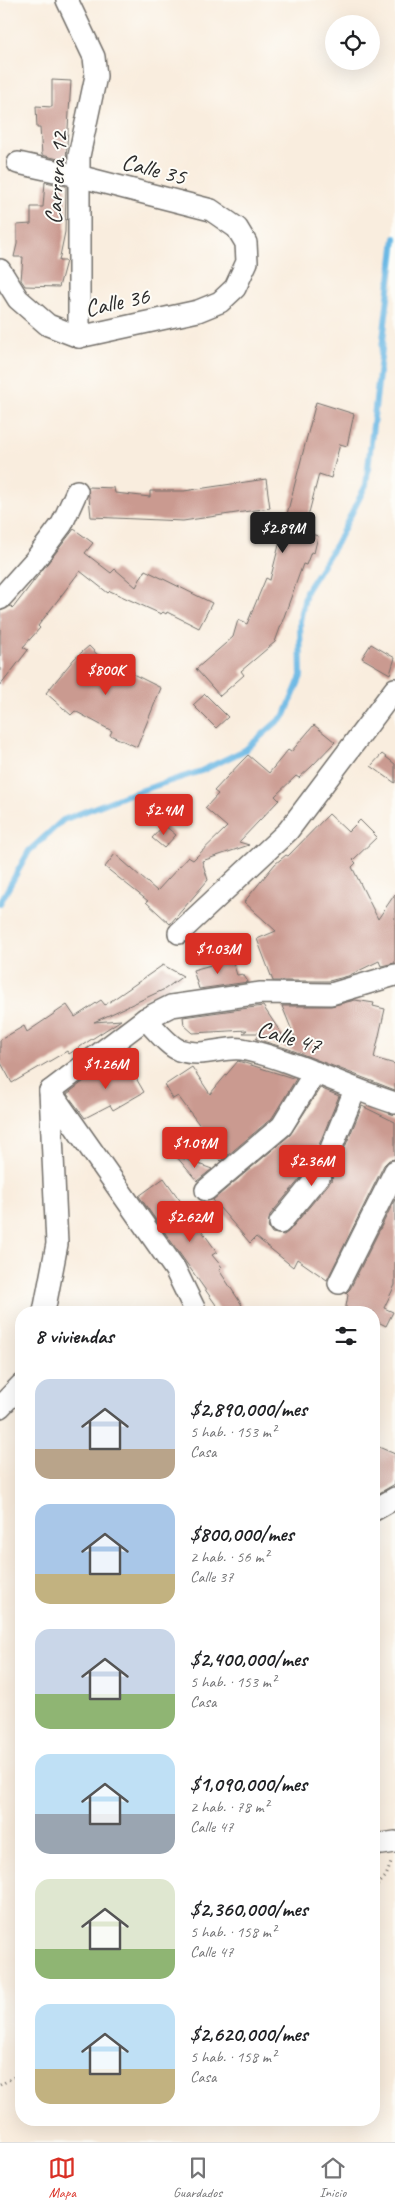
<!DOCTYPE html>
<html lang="es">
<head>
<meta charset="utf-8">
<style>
  :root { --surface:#fff; --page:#f6f6f6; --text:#202124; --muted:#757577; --line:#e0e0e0; --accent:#d93025 }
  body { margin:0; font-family:Caveat,sans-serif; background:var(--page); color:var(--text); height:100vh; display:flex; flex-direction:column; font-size:19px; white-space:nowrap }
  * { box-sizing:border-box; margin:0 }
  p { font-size:16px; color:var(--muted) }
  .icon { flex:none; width:28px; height:28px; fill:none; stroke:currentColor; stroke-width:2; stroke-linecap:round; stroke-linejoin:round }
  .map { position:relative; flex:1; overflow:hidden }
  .panel { position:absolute; left:15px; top:1306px; width:365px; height:820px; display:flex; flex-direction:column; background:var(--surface); border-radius:20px; box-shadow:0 5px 20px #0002 }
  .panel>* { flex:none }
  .fabs { position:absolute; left:325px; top:15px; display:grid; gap:10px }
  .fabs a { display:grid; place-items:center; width:55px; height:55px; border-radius:50%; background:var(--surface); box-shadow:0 5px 20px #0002; font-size:25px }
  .price { position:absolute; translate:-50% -42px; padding:0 11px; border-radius:5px; background:var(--accent); color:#fff; font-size:16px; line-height:32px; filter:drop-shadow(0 1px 2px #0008) }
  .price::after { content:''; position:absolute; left:50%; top:30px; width:15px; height:11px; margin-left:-8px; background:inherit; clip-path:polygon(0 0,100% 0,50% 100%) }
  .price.on { background:#222; color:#fff }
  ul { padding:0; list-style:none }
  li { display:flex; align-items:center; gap:15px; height:125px; padding:0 20px }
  li span { display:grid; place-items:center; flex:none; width:140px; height:100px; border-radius:15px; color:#555 }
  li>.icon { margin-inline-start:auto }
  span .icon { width:60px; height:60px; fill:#fffc; stroke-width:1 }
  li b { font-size:21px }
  h2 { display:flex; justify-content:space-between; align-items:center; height:60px; padding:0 20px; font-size:21px }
  .dock { display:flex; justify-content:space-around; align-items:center; height:70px; border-top:1px solid var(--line); background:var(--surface); font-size:14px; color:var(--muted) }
  .dock a { display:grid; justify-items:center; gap:2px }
  .dock .on { color:var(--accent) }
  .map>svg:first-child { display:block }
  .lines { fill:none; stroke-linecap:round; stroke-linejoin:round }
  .stream { stroke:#6ab8e4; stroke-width:6 }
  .building { fill:#ca9a90 }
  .minor-casing { stroke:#736f6a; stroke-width:24 }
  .path { stroke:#736f6a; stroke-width:3; stroke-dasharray:1 4; stroke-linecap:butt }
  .minor { stroke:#fff; stroke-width:21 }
  .labels { text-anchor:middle; stroke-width:4; stroke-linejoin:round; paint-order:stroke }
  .street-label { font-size:24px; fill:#2b2b2b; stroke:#fdfcf7 }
</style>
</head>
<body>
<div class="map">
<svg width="395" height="2142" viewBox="0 0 395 2142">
  <rect width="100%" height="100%" fill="#fdfcf7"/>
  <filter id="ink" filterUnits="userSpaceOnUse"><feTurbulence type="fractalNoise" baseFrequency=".02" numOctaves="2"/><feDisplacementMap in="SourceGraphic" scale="10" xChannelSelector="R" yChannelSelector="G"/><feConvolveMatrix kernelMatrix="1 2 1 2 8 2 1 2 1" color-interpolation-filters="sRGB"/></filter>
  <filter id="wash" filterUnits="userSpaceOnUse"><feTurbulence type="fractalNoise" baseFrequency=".0096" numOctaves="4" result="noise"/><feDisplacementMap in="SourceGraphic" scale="20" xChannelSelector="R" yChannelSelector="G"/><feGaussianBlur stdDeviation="1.12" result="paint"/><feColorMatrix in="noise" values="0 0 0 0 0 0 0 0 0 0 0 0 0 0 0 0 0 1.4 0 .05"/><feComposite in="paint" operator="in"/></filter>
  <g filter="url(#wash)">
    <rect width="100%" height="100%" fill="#f9edde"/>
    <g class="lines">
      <polyline class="stream" points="0,903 29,851 63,820 124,796 201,771 245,750 285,715 301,676 300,621 306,591 336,544 366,485 395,238"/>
    </g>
    <g id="blocks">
      <g class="building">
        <polygon points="52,80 71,81 66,161 42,155 40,128 37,128 36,106 52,107"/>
        <polygon points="45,182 66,186 65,232 59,261 66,261 59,287 25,286 21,280 23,257 14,257 17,244 17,225 31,224 31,207 43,207"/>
        <polygon points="316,402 354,414 347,446 340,444 331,478 319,474 304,532 318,536 314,553 311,552 306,565 303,564 275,642 241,671 244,675 220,696 196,669 233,637 238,620 247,624 266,578 270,580"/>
        <polygon points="266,479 270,508 183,521 91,517 88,487 114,488 115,493 150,497 150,491 184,491"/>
        <polygon points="74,529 93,543 85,553 111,573 115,569 136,587 145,570 212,603 199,628 167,612 166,614 163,612 161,614 110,591 108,593 80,571 38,626 40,628 23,647 28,650 0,686 0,611 11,606 13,608"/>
        <polygon points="371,644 395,658 390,674 362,658"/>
        <polygon points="89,646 114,672 118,663 134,672 133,674 161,688 137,747 110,735 112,731 75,711 71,715 46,693 74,659"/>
        <polygon points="205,694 228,717 216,728 193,705"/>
        <polygon points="314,725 335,742 311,767 299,778 296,776 275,796 279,800 239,842 249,845 202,861 208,880 170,924 146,902 148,901 105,867 115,854 157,891 188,857 193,860 227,827 205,808 218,794 214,791 241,762 248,755 269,773 288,750 291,752"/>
        <polygon points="382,754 395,764 395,783 371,766"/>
        <polygon points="329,814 348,832 360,820 377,837 353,860 356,863 352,867 378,919 395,894 395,963 381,966 379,961 348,976 329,981 273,981 257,939 276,931 244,902 275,864 286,855 288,856"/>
        <polygon points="164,825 176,835 164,848 152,838"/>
        <polygon points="232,959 237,975 243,974 248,982 199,989 193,970"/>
        <polygon points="163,965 183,976 165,989 94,1022 121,1020 69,1054 67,1051 12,1083 0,1061 0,1040 24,1026 27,1032 67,1005 75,1017 101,1000 105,1005"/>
        <polygon points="355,1000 374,1003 373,1006 385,1009 374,1058 395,1064 395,1090 289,1049 256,1039 261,1033 243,1033 247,1030 193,1033 184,1025 183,1017 263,1006 287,1042 295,1038 282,1006 331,1006"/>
        <polygon points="126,1061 144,1092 113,1110 110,1105 85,1118 67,1094 92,1075 94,1078"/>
        <polygon points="238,1061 296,1079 272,1118 221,1161 197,1136 204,1131 178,1096 173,1099 165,1085 192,1067 210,1094"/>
        <polygon points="320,1088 339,1096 310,1167 270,1215 268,1227 272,1233 284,1235 289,1231 331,1181 362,1106 395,1122 395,1159 389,1160 384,1165 327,1280 297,1259 293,1267 256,1237 250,1243 213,1200 290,1135"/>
        <polygon points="176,1156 212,1169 197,1181"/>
        <polygon points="164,1178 217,1252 212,1255 222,1267 219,1270 242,1305 228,1312 221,1312 139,1196"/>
        <polygon points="395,1199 395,1285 384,1308 393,1312 386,1326 374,1320 374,1312 345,1312 348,1295 346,1293 350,1289"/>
        <polygon points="374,1445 395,1454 395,1484 374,1496"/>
      </g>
    </g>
  </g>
  <g filter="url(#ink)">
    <use href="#blocks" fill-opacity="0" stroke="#736f6a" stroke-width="1"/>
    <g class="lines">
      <defs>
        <g id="minor">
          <polyline points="67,0 94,57 96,76 79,156 79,337"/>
          <polyline points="0,270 18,299 48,325 79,337 198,311 220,302 235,288 247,262 246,243 237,228 211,210 78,176 18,163"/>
          <polyline points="0,599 35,560 62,524 77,491"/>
          <polyline points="179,933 288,831 395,689"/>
          <path d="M145 1019C155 1028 167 1045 179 1050 206 1059 225 1044 247 1050 298 1062 345 1087 395 1103"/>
          <polyline points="50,1091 175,1269 196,1312"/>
          <polyline points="206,1190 282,1126 315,1072"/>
          <polyline points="280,1223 321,1173 355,1090"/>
          <polyline points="339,1283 395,1171"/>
          <polyline points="44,1312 57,1244 50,1091 145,1019 171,1006 261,993 331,994 395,975"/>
          <polyline points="0,1407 21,1385"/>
          <polyline points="374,1510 395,1498"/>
          <polyline points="374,1843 382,1844 395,1842"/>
        </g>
      </defs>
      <use href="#minor" class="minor-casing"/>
      <g class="path">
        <polyline points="374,1889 386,1876 391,1863"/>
        <polyline points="0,2085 21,2073"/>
      </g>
      <use href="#minor" class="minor"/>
    </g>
  </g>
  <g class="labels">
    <g class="street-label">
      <text transform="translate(154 169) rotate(15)" y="8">Calle 35</text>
      <text transform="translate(56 178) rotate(-86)" y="8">Carrera 12</text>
      <text transform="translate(117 302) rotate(-12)" y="8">Calle 36</text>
      <text transform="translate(289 1037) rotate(17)" y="8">Calle 47</text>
    </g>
  </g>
</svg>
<div class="fabs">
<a><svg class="icon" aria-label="locate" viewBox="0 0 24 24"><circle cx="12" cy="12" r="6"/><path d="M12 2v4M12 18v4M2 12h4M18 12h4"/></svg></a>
</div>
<b class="price on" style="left:283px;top:554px">$2.89M</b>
<b class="price" style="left:106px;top:696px">$800K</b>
<b class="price" style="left:164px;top:836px">$2.4M</b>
<b class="price" style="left:218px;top:975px">$1.03M</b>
<b class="price" style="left:106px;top:1090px">$1.26M</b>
<b class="price" style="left:195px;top:1169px">$1.09M</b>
<b class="price" style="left:312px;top:1187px">$2.36M</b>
<b class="price" style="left:190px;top:1243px">$2.62M</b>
<section class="panel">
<h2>8 viviendas<svg class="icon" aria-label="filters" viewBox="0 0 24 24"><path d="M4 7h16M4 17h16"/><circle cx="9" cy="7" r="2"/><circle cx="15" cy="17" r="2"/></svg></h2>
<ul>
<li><span style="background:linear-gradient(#c9d6e8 70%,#b9a48a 0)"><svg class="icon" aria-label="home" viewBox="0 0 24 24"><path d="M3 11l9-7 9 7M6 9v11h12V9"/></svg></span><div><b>$2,890,000/mes</b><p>5 hab. · 153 m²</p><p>Casa</p></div></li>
<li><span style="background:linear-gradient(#a9c7e8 70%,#c2b280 0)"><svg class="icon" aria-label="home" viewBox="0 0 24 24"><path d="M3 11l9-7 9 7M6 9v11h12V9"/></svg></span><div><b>$800,000/mes</b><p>2 hab. · 56 m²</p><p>Calle 37</p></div></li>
<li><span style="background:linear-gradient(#c9d6e8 65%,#8fb573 0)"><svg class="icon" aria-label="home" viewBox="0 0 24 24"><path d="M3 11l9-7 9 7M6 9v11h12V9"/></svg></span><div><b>$2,400,000/mes</b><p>5 hab. · 153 m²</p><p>Casa</p></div></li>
<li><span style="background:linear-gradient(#bfe0f5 60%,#9aa5b1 0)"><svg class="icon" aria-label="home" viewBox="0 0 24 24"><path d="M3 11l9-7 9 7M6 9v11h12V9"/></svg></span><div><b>$1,090,000/mes</b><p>2 hab. · 78 m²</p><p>Calle 47</p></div></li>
<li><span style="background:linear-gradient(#dfe7d0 70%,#8fb573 0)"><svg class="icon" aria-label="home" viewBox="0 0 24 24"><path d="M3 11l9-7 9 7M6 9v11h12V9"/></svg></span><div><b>$2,360,000/mes</b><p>5 hab. · 158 m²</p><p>Calle 47</p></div></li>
<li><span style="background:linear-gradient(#bfe0f5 65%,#c2b280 0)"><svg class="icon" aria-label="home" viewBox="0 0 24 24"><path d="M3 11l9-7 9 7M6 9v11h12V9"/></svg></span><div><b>$2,620,000/mes</b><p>5 hab. · 158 m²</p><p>Casa</p></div></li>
</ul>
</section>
</div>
<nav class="dock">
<a class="on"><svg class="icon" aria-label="map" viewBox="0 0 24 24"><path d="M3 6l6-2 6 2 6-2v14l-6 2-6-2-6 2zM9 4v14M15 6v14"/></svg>Mapa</a>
<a><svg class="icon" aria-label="saved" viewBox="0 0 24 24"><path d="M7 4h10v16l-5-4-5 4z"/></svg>Guardados</a>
<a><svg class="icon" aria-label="home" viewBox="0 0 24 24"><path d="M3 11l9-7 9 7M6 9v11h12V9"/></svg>Inicio</a>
</nav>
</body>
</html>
